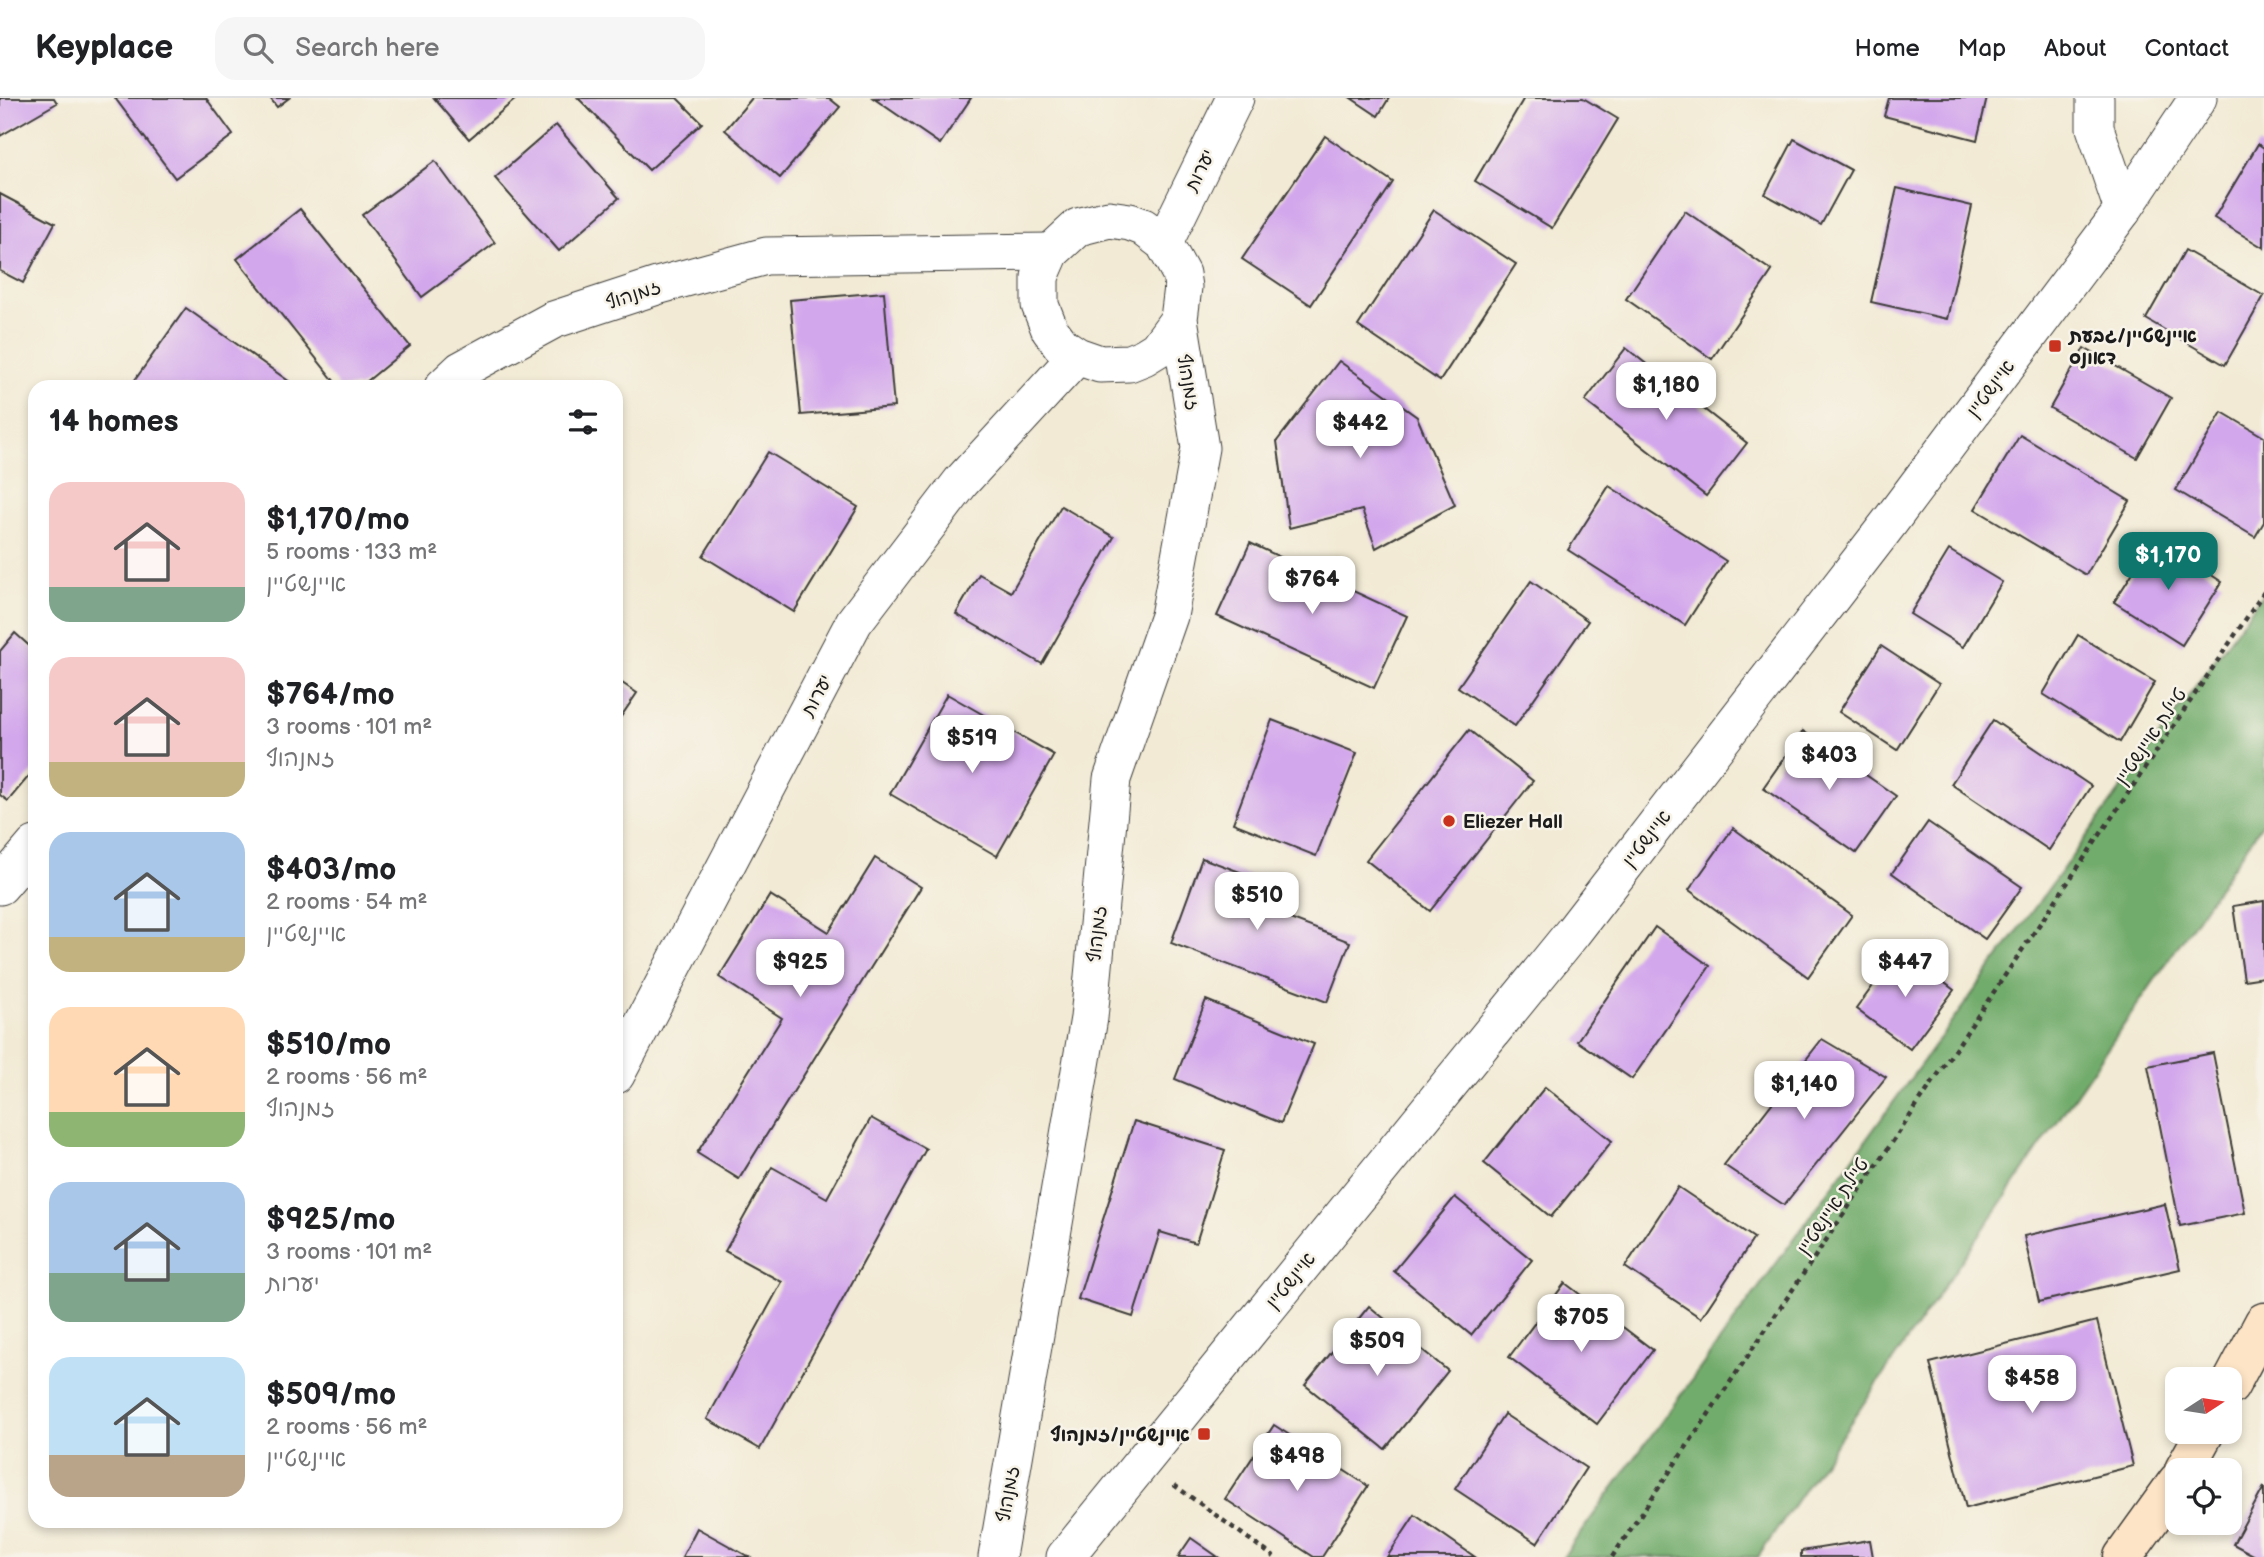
<!DOCTYPE html>
<html lang="en">
<head>
<meta charset="utf-8">
<style>
  :root { --surface:#fff; --page:#f6f6f6; --text:#202124; --muted:#757577; --line:#e0e0e0; --accent:#0f766e }
  body { margin:0; font-family:"Balsamiq Sans","Playpen Sans Hebrew",sans-serif; background:var(--page); color:var(--text); height:100vh; display:flex; flex-direction:column; font-size:26px; white-space:nowrap }
  * { box-sizing:border-box; margin:0 }
  p { font-size:23px; color:var(--muted) }
  .icon { flex:none; width:38px; height:38px; fill:none; stroke:currentColor; stroke-width:2; stroke-linecap:round; stroke-linejoin:round }
  .map { position:relative; flex:1; overflow:hidden }
  .drawer { position:absolute; left:28px; top:282px; width:595px; height:1148px; display:flex; flex-direction:column; background:var(--surface); border-radius:21px; box-shadow:0 4px 10px #0003 }
  .drawer>* { flex:none }
  .needle { width:46px; rotate:78deg }
  .buttons { position:absolute; left:2165px; top:1269px; display:grid; gap:14px }
  .buttons a { display:grid; place-items:center; width:77px; height:77px; border-radius:14px; background:var(--surface); box-shadow:0 4px 10px #0003; font-size:35px }
  .price { position:absolute; translate:-50% -60px; padding:0 16px; border-radius:14px; background:#fff; color:#222; font-size:23px; line-height:46px; filter:drop-shadow(0 2px 4px #0008) }
  .price::after { content:''; position:absolute; left:50%; top:42px; width:21px; height:16px; margin-left:-10px; background:inherit; clip-path:polygon(0 0,100% 0,50% 100%) }
  .price.selected { background:var(--accent); color:#fff }
  ul { padding:0; list-style:none }
  li { display:flex; align-items:center; gap:21px; height:175px; padding:0 21px }
  li span { display:grid; place-items:center; flex:none; width:196px; height:140px; border-radius:21px; color:#555 }
  li>.icon { margin-inline-start:auto }
  span .icon { width:84px; height:84px; fill:#fffc; stroke-width:1 }
  li b { font-size:30px }
  h2 { display:flex; justify-content:space-between; align-items:center; height:84px; padding:0 21px; font-size:30px }
  header { display:flex; align-items:center; gap:42px; box-sizing:border-box; height:98px; padding:0 35px; background:var(--surface); border-bottom:2px solid var(--line) }
  header strong { font-size:33px }
  nav { display:flex; gap:38px; margin-inline-start:auto; font-size:24px }
  .search { width:490px; height:63px; background:var(--page); display:flex; align-items:center; gap:18px; box-sizing:border-box; padding:0 24px; border-radius:21px; color:var(--muted); font-size:26px }
  .map>svg:first-child { display:block }
  .forest { fill:#72ac6c; stroke:#476444; stroke-width:2 }
  .building { fill:#d3a7ec }
  .lines { fill:none; stroke-linecap:round; stroke-linejoin:round }
  .street-casing { stroke:#3c3b38; stroke-width:39 }
  .secondary-casing { stroke:#3c3b38; stroke-width:41 }
  .path { stroke:#3c3b38; stroke-width:4.5; stroke-dasharray:5 5; stroke-linecap:butt }
  .street { stroke:#fff; stroke-width:37 }
  .secondary { stroke:#fee4c6; stroke-width:38 }
  .poi-dot { fill:#c8321e; stroke:#f7f3e8; stroke-width:2.5 }
  .labels { text-anchor:middle; stroke-width:5; stroke-linejoin:round; paint-order:stroke }
  .street-label { font-size:19px; fill:#1c1c1c; stroke:#f7f3e8 }
  .poi-label { font-size:19px; font-weight:bold; fill:#1c1c1c; stroke:#f7f3e8; text-anchor:start }
</style>
</head>
<body>
<header>
<strong>Keyplace</strong>
<div class="search"><svg class="icon" aria-label="search" viewBox="0 0 24 24"><circle cx="10" cy="10" r="6"/><path d="M15 15l6 6"/></svg>Search here</div>
<nav><a>Home</a><a>Map</a><a>About</a><a>Contact</a></nav>
</header>
<div class="map">
<svg width="2264" height="1459" viewBox="0 0 2264 1459">
  <rect width="100%" height="100%" fill="#f7f3e8"/>
  <filter id="ink" filterUnits="userSpaceOnUse"><feTurbulence type="fractalNoise" baseFrequency=".0143" numOctaves="2"/><feDisplacementMap in="SourceGraphic" scale="14" xChannelSelector="R" yChannelSelector="G"/><feConvolveMatrix kernelMatrix="1 2 1 2 8 2 1 2 1" color-interpolation-filters="sRGB"/></filter>
  <filter id="wash" filterUnits="userSpaceOnUse"><feTurbulence type="fractalNoise" baseFrequency=".00686" numOctaves="4" result="noise"/><feDisplacementMap in="SourceGraphic" scale="28" xChannelSelector="R" yChannelSelector="G"/><feGaussianBlur stdDeviation="1.57" result="paint"/><feColorMatrix in="noise" values="0 0 0 0 0 0 0 0 0 0 0 0 0 0 0 0 0 1.4 0 .05"/><feComposite in="paint" operator="in"/></filter>
  <g filter="url(#wash)">
    <rect width="100%" height="100%" fill="#f2ead4"/>
    <polygon class="forest" points="2264,494 2264,723 1758,1459 1563,1459"/>
    <g id="blocks">
      <g class="building">
        <polygon points="0,0 54,0 57,5 0,38"/>
        <polygon points="115,0 206,0 233,37 175,80"/>
        <polygon points="270,0 289,0 277,9"/>
        <polygon points="434,0 517,0 469,41"/>
        <polygon points="578,0 677,0 702,25 649,72"/>
        <polygon points="752,0 829,0 840,9 780,80 725,32"/>
        <polygon points="873,0 971,0 940,46"/>
        <polygon points="1351,0 1389,0 1378,18"/>
        <polygon points="1524,0 1583,0 1618,21 1552,130 1475,83"/>
        <polygon points="1889,0 1987,0 1977,42 1884,18"/>
        <polygon points="556,27 619,100 559,153 495,80"/>
        <polygon points="1325,38 1393,84 1311,207 1242,161"/>
        <polygon points="1794,41 1851,72 1821,127 1765,96"/>
        <polygon points="2258,46 2264,50 2264,150 2214,120"/>
        <polygon points="435,63 495,145 422,199 362,117"/>
        <polygon points="1897,90 1972,108 1947,221 1871,204"/>
        <polygon points="0,96 55,125 23,185 0,173"/>
        <polygon points="300,111 410,248 360,289 339,289 237,161"/>
        <polygon points="1434,112 1516,166 1440,283 1358,228"/>
        <polygon points="1685,113 1772,173 1712,261 1626,201"/>
        <polygon points="2185,152 2264,198 2225,267 2146,221"/>
        <polygon points="884,194 894,309 801,317 790,202"/>
        <polygon points="186,210 297,289 130,289"/>
        <polygon points="1626,250 1747,345 1706,398 1585,303"/>
        <polygon points="2084,250 2171,300 2137,360 2050,310"/>
        <polygon points="1339,263 1417,319 1455,407 1376,450 1362,412 1289,430 1277,343"/>
        <polygon points="2222,314 2264,339 2264,424 2255,439 2176,392"/>
        <polygon points="2020,337 2130,403 2086,477 1975,411"/>
        <polygon points="768,354 858,409 794,514 703,458"/>
        <polygon points="1609,388 1726,463 1685,527 1568,452"/>
        <polygon points="1061,408 1114,439 1042,566 956,516 979,476 1011,494"/>
        <polygon points="2155,440 2222,484 2182,547 2114,504"/>
        <polygon points="1250,445 1407,518 1374,590 1217,518"/>
        <polygon points="1949,452 2002,484 1963,549 1910,516"/>
        <polygon points="1531,483 1588,523 1515,628 1458,589"/>
        <polygon points="15,535 35,553 35,671 8,703 0,697 0,553"/>
        <polygon points="2078,537 2155,584 2120,644 2043,596"/>
        <polygon points="1881,548 1939,586 1897,652 1839,614"/>
        <polygon points="616,581 637,595 616,626"/>
        <polygon points="947,596 1054,657 997,758 890,696"/>
        <polygon points="1272,622 1357,655 1316,758 1233,725"/>
        <polygon points="1993,622 2091,688 2049,752 1951,686"/>
        <polygon points="1469,632 1533,683 1430,813 1366,762"/>
        <polygon points="1803,633 1896,698 1856,755 1763,690"/>
        <polygon points="1928,724 2022,789 1985,841 1892,775"/>
        <polygon points="1733,730 1852,817 1808,879 1689,792"/>
        <polygon points="875,760 921,789 739,1081 697,1055 782,920 719,879 770,797 829,834"/>
        <polygon points="1202,760 1286,791 1277,816 1350,844 1327,904 1171,845"/>
        <polygon points="2264,803 2264,879 2244,882 2233,808"/>
        <polygon points="1655,829 1710,868 1632,981 1577,943"/>
        <polygon points="1900,851 1954,892 1910,951 1856,911"/>
        <polygon points="1206,902 1314,946 1281,1025 1175,981"/>
        <polygon points="1822,941 1886,979 1784,1107 1724,1067"/>
        <polygon points="2213,955 2245,1115 2180,1128 2148,968"/>
        <polygon points="1545,989 1612,1043 1551,1119 1484,1065"/>
        <polygon points="871,1020 926,1051 760,1351 707,1321 782,1184 725,1153 772,1069 827,1100"/>
        <polygon points="1134,1023 1225,1052 1196,1145 1160,1134 1133,1219 1078,1201"/>
        <polygon points="1678,1089 1754,1140 1701,1220 1625,1169"/>
        <polygon points="1455,1099 1532,1162 1471,1237 1394,1173"/>
        <polygon points="2165,1106 2180,1171 2039,1204 2024,1138"/>
        <polygon points="1565,1185 1653,1252 1597,1326 1509,1259"/>
        <polygon points="1369,1208 1448,1273 1385,1351 1305,1287"/>
        <polygon points="2097,1223 2133,1368 1966,1410 1930,1265"/>
        <polygon points="1504,1316 1586,1370 1537,1445 1455,1391"/>
        <polygon points="1274,1327 1368,1388 1322,1459 1314,1459 1225,1401"/>
        <polygon points="2264,1389 2264,1459 2257,1459 2233,1446"/>
        <polygon points="1415,1417 1475,1459 1387,1459"/>
        <polygon points="697,1430 749,1459 682,1459"/>
        <polygon points="1191,1440 1218,1459 1178,1459"/>
        <polygon points="1870,1442 1873,1459 1801,1459 1801,1453"/>
      </g>
    </g>
  </g>
  <g filter="url(#ink)">
    <use href="#blocks" fill-opacity="0" stroke="#3c3b38" stroke-width="2"/>
    <g class="lines">
      <defs>
        <g id="street">
          <polyline points="2095,0 2095,30 2123,112"/>
          <polyline points="1164,145 1235,0"/>
          <polyline points="443,289 461,272 553,222 657,188 766,158 1051,154"/>
          <polyline points="0,788 35,747"/>
          <polyline points="616,977 854,524 961,384 1077,258"/>
          <polyline points="997,1459 1089,920 1112,681 1169,518 1200,350 1179,221 1183,189 1181,176 1164,145 1143,129 1130,124 1109,121 1078,129 1051,154 1040,179 1040,207 1050,232 1062,248 1077,258 1100,266 1129,265 1144,259 1157,251 1179,221"/>
          <polyline points="1065,1459 1573,834 1889,425 2123,112 2198,0"/>
        </g>
        <g id="secondary">
          <polyline points="2230,1288 2264,1224"/>
          <polyline points="2184,1372 2205,1334"/>
          <polyline points="2123,1459 2177,1384"/>
        </g>
      </defs>
      <use href="#street" class="street-casing"/>
      <use href="#secondary" class="secondary-casing"/>
      <g class="path">
        <polyline points="1174,1387 1274,1459"/>
        <polyline points="1612,1459 2264,494"/>
      </g>
      <use href="#street" class="street"/>
      <use href="#secondary" class="secondary"/>
    </g>
  </g>
  <g class="poi-dot">
    <rect x="2048" y="241" width="14" height="14" rx="3.5"/>
    <circle cx="1449" cy="723" r="7"/>
    <rect x="1197" y="1329" width="14" height="14" rx="3.5"/>
  </g>
  <g class="labels">
    <g class="street-label">
      <text transform="translate(1199 72) rotate(-64)" y="7">יערות</text>
      <text transform="translate(633 196) rotate(-18)" y="7">זמנהוף</text>
      <text transform="translate(1189 284) rotate(80)" y="7">זמנהוף</text>
      <text transform="translate(1990 290) rotate(-53)" y="7">איינשטיין</text>
      <text transform="translate(816 597) rotate(-62)" y="7">יערות</text>
      <text transform="translate(2150 638) rotate(-56)" y="7">טיילת איינשטיין</text>
      <text transform="translate(1646 740) rotate(-52)" y="7">איינשטיין</text>
      <text transform="translate(1096 836) rotate(-84)" y="7">זמנהוף</text>
      <text transform="translate(1832 1108) rotate(-56)" y="7">טיילת איינשטיין</text>
      <text transform="translate(1290 1182) rotate(-51)" y="7">איינשטיין</text>
      <text transform="translate(1007 1396) rotate(-80)" y="7">זמנהוף</text>
    </g>
    <g class="poi-label">
      <text x="2069" y="244">איינשטיין/גבעת<tspan x="2069" dy="22">דאונס</tspan></text>
      <text x="1463" y="730">Eliezer Hall</text>
      <text x="1190" y="1343" text-anchor="end">איינשטיין/זמנהוף</text>
    </g>
  </g>
</svg>
<div class="buttons">
<a><svg class="needle" viewBox="-14 -14 28 28"><path d="M0-13l5 13h-10z" fill="#e53935"/><path d="M0 13l5-13h-10z" fill="#757577"/></svg></a>
<a><svg class="icon" aria-label="locate" viewBox="0 0 24 24"><circle cx="12" cy="12" r="6"/><path d="M12 2v4M12 18v4M2 12h4M18 12h4"/></svg></a>
</div>
<b class="price" style="left:1666px;top:324px">$1,180</b>
<b class="price" style="left:1360px;top:362px">$442</b>
<b class="price selected" style="left:2168px;top:494px">$1,170</b>
<b class="price" style="left:1312px;top:518px">$764</b>
<b class="price" style="left:972px;top:677px">$519</b>
<b class="price" style="left:1829px;top:694px">$403</b>
<b class="price" style="left:1257px;top:834px">$510</b>
<b class="price" style="left:800px;top:901px">$925</b>
<b class="price" style="left:1905px;top:901px">$447</b>
<b class="price" style="left:1804px;top:1023px">$1,140</b>
<b class="price" style="left:1581px;top:1256px">$705</b>
<b class="price" style="left:1377px;top:1280px">$509</b>
<b class="price" style="left:2032px;top:1317px">$458</b>
<b class="price" style="left:1297px;top:1395px">$498</b>
<section class="drawer">
<h2>14 homes<svg class="icon" aria-label="filters" viewBox="0 0 24 24"><path d="M4 7h16M4 17h16"/><circle cx="9" cy="7" r="2"/><circle cx="15" cy="17" r="2"/></svg></h2>
<ul>
<li><span style="background:linear-gradient(#f6c9c9 75%,#7fa58c 0)"><svg class="icon" aria-label="home" viewBox="0 0 24 24"><path d="M3 11l9-7 9 7M6 9v11h12V9"/></svg></span><div><b>$1,170/mo</b><p>5 rooms · 133 m²</p><p>איינשטיין</p></div></li>
<li><span style="background:linear-gradient(#f6c9c9 75%,#c2b280 0)"><svg class="icon" aria-label="home" viewBox="0 0 24 24"><path d="M3 11l9-7 9 7M6 9v11h12V9"/></svg></span><div><b>$764/mo</b><p>3 rooms · 101 m²</p><p>זמנהוף</p></div></li>
<li><span style="background:linear-gradient(#a9c7e8 75%,#c2b280 0)"><svg class="icon" aria-label="home" viewBox="0 0 24 24"><path d="M3 11l9-7 9 7M6 9v11h12V9"/></svg></span><div><b>$403/mo</b><p>2 rooms · 54 m²</p><p>איינשטיין</p></div></li>
<li><span style="background:linear-gradient(#ffd9b3 75%,#8fb573 0)"><svg class="icon" aria-label="home" viewBox="0 0 24 24"><path d="M3 11l9-7 9 7M6 9v11h12V9"/></svg></span><div><b>$510/mo</b><p>2 rooms · 56 m²</p><p>זמנהוף</p></div></li>
<li><span style="background:linear-gradient(#a9c7e8 65%,#7fa58c 0)"><svg class="icon" aria-label="home" viewBox="0 0 24 24"><path d="M3 11l9-7 9 7M6 9v11h12V9"/></svg></span><div><b>$925/mo</b><p>3 rooms · 101 m²</p><p>יערות</p></div></li>
<li><span style="background:linear-gradient(#bfe0f5 70%,#b9a48a 0)"><svg class="icon" aria-label="home" viewBox="0 0 24 24"><path d="M3 11l9-7 9 7M6 9v11h12V9"/></svg></span><div><b>$509/mo</b><p>2 rooms · 56 m²</p><p>איינשטיין</p></div></li>
</ul>
</section>
</div>
</body>
</html>
